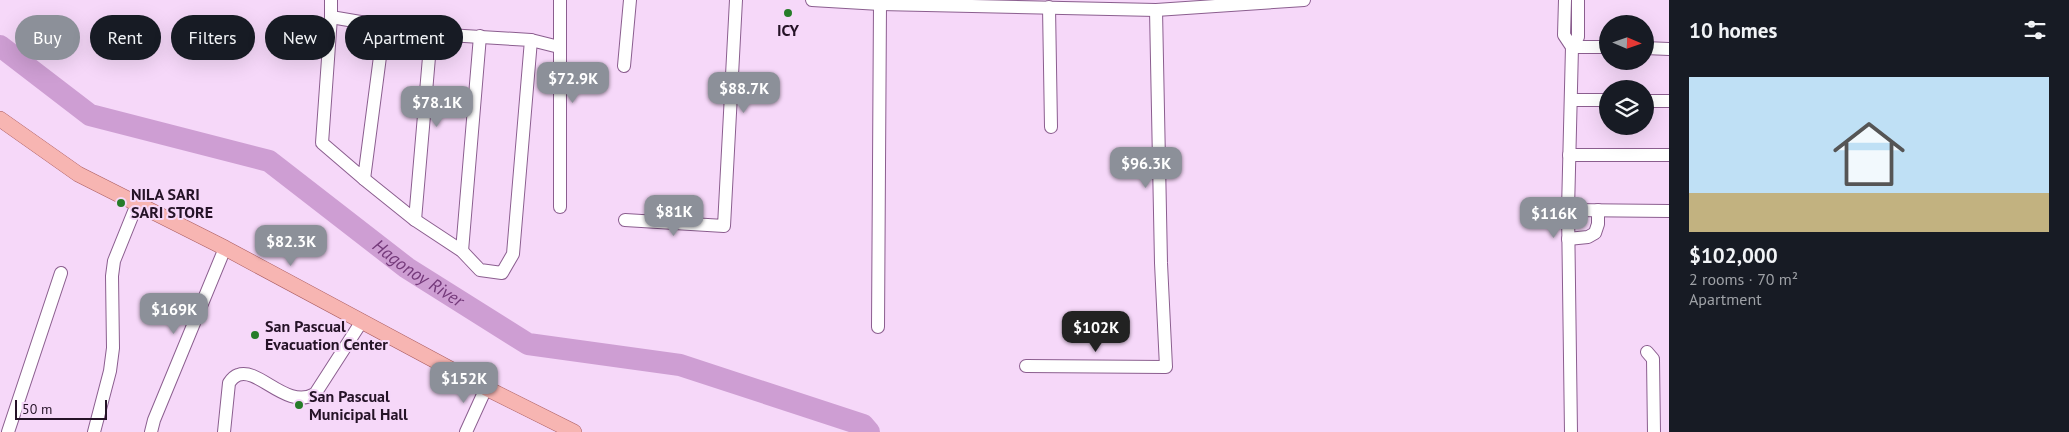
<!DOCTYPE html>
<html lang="en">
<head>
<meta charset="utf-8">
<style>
  :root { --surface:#171b24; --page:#20242c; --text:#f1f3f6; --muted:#9ea1a6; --accent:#8c9099 }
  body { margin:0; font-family:"PT Sans",sans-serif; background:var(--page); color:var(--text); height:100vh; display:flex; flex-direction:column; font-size:19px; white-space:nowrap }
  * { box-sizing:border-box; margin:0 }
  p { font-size:16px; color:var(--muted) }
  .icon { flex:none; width:28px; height:28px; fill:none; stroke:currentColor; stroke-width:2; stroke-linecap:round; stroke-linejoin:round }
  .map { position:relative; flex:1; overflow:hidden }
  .sheet { display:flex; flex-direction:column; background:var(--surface); width:400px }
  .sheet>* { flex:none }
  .hud { position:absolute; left:15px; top:15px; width:475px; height:45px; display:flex; gap:10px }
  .needle { width:32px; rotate:92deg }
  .tools { position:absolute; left:1599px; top:15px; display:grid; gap:10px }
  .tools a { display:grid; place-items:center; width:55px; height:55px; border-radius:50%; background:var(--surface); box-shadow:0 5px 20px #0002; font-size:25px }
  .scale { position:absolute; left:15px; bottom:12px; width:92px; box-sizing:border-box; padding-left:5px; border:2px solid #251327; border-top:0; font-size:14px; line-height:18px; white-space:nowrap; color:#251327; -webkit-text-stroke:4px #f6d8f9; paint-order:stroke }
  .price { position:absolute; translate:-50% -42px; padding:0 11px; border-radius:10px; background:var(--accent); color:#fff; font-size:16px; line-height:32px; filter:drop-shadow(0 1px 2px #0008) }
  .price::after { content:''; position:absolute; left:50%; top:30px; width:15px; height:11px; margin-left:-8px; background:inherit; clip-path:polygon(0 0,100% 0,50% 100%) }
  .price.current { background:#222; color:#fff }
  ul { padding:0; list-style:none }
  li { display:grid; align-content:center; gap:10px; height:265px; padding:0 20px }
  li span { display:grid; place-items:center; height:155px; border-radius:0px; color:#555 }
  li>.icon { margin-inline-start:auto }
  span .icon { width:90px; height:90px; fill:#fffc; stroke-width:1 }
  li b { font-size:21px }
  h2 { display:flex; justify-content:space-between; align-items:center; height:60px; padding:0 20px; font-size:21px }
  .pill { padding:0 18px; border-radius:22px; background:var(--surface); box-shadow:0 5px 20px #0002; font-size:18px; line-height:45px }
  .pill.current { background:var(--accent); color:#fff }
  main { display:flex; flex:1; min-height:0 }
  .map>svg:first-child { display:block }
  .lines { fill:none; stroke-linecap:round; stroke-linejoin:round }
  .river { stroke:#ce9ed3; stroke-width:22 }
  .minor-casing { stroke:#8b5e8f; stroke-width:14 }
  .major-casing { stroke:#aa5c60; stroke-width:16 }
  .minor { stroke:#fff; stroke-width:12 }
  .major { stroke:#f7b5b2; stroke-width:15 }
  .poi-dot { fill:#267c29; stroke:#f6d8f9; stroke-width:2 }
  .labels { text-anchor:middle; stroke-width:4; stroke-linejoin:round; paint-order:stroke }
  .poi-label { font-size:16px; font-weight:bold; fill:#251327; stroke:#f6d8f9; text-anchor:start }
  .water-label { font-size:18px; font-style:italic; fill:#753a7b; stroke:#f6d8f9 }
</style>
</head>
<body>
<main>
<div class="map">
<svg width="1669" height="432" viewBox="0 0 1669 432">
  <rect width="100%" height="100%" fill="#f6d8f9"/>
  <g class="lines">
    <path class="river" id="s1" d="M0 46 90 115 269 161 407 268 528 344 680 365 863 425 869 432"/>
    <defs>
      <g id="minor">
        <polyline points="331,0 331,17 431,34 531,40 513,254 502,273 480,270 462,251 415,220 364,179"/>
        <polyline points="560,0 560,207"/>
        <polyline points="812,0 880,4 1156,10 1304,0"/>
        <polyline points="1565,0 1564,35 1572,47"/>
        <polyline points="1049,7 1051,127"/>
        <polyline points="331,17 322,143 364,179 384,26"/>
        <polyline points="531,40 559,47"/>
        <polyline points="1572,47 1608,47"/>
        <polyline points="1645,48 1669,49"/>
        <polyline points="624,66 630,0"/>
        <polyline points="1571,100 1608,100"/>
        <polyline points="1645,101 1669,101"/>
        <polyline points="1569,155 1669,155"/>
        <polyline points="1568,210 1669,211"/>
        <polyline points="415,220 431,34"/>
        <polyline points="625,220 724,226 736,0"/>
        <polyline points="1568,239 1588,237 1595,233 1598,224 1598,210"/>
        <polyline points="462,251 480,36"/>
        <polyline points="878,327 880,4"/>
        <polyline points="1647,352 1653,359 1654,432"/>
        <polyline points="1026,366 1166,367 1161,263 1156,10"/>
        <polyline points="8,432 61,273"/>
        <polyline points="94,432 110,371 113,348 112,276 114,261 137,204"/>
        <polyline points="151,432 154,420 225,248"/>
        <path d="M224 432 229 383C231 380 235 376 238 375 259 367 286 410 315 394L362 321"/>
        <polyline points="466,432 486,388"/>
        <polyline points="1571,432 1568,210 1572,47 1578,37 1578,0"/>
      </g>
      <polyline id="major" points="0,119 78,174 225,248 486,388 574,432"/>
    </defs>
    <use href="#minor" class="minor-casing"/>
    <use href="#major" class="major-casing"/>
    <use href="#minor" class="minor"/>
    <use href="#major" class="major"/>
  </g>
  <g class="poi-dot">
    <circle cx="788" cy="13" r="5"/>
    <circle cx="121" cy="203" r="5"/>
    <circle cx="255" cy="335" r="5"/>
    <circle cx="299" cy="405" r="5"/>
  </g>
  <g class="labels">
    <g class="poi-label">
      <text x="788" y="36" text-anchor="middle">ICY</text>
      <text x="131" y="200">NILA SARI<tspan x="131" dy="18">SARI STORE</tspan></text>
      <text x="265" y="332">San Pascual<tspan x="265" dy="18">Evacuation Center</tspan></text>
      <text x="309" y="402">San Pascual<tspan x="309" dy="18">Municipal Hall</tspan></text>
    </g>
    <g class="water-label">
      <text dy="6" stroke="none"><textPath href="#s1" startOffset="485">Hagonoy River</textPath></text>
    </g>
  </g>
</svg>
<div class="tools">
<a><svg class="needle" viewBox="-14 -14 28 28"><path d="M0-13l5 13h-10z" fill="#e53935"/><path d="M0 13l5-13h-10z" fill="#9ea1a6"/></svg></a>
<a><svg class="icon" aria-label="layers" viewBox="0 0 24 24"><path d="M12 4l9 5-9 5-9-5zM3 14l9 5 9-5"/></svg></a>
</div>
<div class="scale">50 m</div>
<b class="price" style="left:573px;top:104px">$72.9K</b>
<b class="price" style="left:744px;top:114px">$88.7K</b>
<b class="price" style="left:437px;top:128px">$78.1K</b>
<b class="price" style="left:1146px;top:189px">$96.3K</b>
<b class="price" style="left:674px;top:237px">$81K</b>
<b class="price" style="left:1554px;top:239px">$116K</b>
<b class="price" style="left:291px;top:267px">$82.3K</b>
<b class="price" style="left:174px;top:335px">$169K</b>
<b class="price current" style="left:1096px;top:353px">$102K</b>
<b class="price" style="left:464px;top:404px">$152K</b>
<div class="hud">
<a class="pill current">Buy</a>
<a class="pill">Rent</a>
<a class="pill">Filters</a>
<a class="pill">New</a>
<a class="pill">Apartment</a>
</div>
</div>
<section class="sheet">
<h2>10 homes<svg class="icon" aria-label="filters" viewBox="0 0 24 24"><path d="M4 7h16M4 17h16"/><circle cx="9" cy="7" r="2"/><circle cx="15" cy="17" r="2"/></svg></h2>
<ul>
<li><span style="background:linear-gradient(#bfe0f5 75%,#c2b280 0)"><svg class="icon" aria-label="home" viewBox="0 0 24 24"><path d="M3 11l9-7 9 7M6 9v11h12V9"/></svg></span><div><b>$102,000</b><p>2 rooms · 70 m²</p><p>Apartment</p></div></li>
</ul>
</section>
</main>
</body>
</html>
